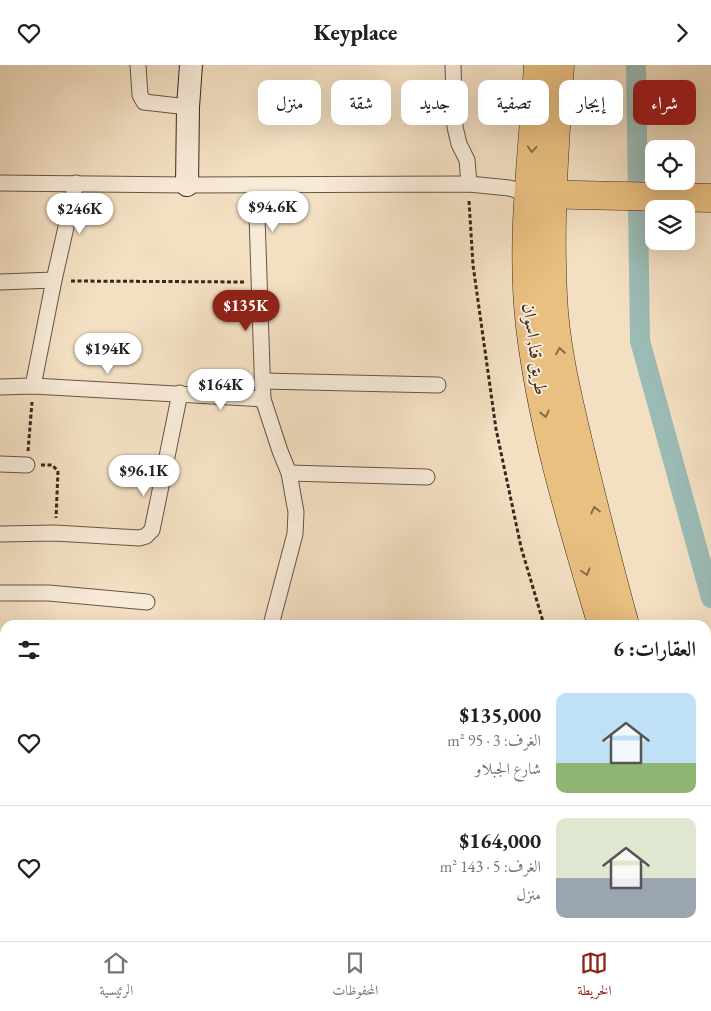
<!DOCTYPE html>
<html lang="ar">
<head>
<meta charset="utf-8">
<style>
  :root { --surface:#fff; --page:#f2f2f2; --text:#202124; --muted:#757577; --line:#e0e0e0; --accent:#8f2418 }
  body { margin:0; font-family:"EB Garamond",Amiri,serif; background:var(--page); color:var(--text); direction:rtl; height:100vh; display:flex; flex-direction:column; font-size:19px; white-space:nowrap }
  * { box-sizing:border-box; margin:0 }
  p { font-size:16px; color:var(--muted) }
  .icon { flex:none; width:28px; height:28px; fill:none; stroke:currentColor; stroke-width:2; stroke-linecap:round; stroke-linejoin:round }
  .map { position:relative; flex:1; overflow:hidden; direction:ltr }
  .panel { position:absolute; left:0px; top:555px; width:711px; height:321px; display:flex; flex-direction:column; background:var(--surface); border-radius:15px 15px 0 0; box-shadow:0 5px 20px #0002; direction:rtl }
  .panel>* { flex:none }
  .banner { position:absolute; left:15px; top:15px; width:681px; height:45px; direction:rtl; display:flex; gap:10px }
  .fabs { position:absolute; left:645px; top:75px; display:grid; gap:10px }
  .fabs a { display:grid; place-items:center; width:50px; height:50px; border-radius:10px; background:var(--surface); box-shadow:0 5px 20px #0002; font-size:25px }
  .price { position:absolute; translate:-50% -42px; padding:0 11px; border-radius:18px; background:#fff; color:#222; font-size:16px; line-height:32px; filter:drop-shadow(0 1px 2px #0008) }
  .price::after { content:''; position:absolute; left:50%; top:30px; width:15px; height:11px; margin-left:-8px; background:inherit; clip-path:polygon(0 0,100% 0,50% 100%) }
  .price.current { background:var(--accent); color:#fff }
  ul { padding:0; list-style:none }
  li { display:flex; align-items:center; gap:15px; height:125px; padding:0 15px }
  li+li { border-top:1px solid var(--line) }
  li span { display:grid; place-items:center; flex:none; width:140px; height:100px; border-radius:10px; color:#555 }
  li>.icon { margin-inline-start:auto }
  span .icon { width:60px; height:60px; fill:#fffc; stroke-width:1 }
  li b { font-size:21px }
  h2 { display:flex; justify-content:space-between; align-items:center; height:60px; padding:0 15px; font-size:21px }
  .pill { padding:0 18px; border-radius:10px; background:var(--surface); box-shadow:0 5px 20px #0002; font-size:18px; line-height:45px }
  .pill.current { background:var(--accent); color:#fff }
  header { display:flex; justify-content:space-between; align-items:center; height:65px; padding:0 15px; background:var(--surface); font-size:22px; font-weight:800 }
  .tab-bar { display:flex; justify-content:space-around; align-items:center; height:70px; border-top:1px solid var(--line); background:var(--surface); font-size:14px; color:var(--muted) }
  .tab-bar a { display:grid; justify-items:center; gap:2px }
  .tab-bar .current { color:var(--accent) }
  .map>svg:first-child { display:block }
  .lines { fill:none; stroke-linecap:round; stroke-linejoin:round }
  .canal { stroke:#9bbcb6; stroke-width:20 }
  .street-casing { stroke:#665546; stroke-width:17 }
  .secondary-casing { stroke:#37271d; stroke-width:24 }
  .highway-casing { stroke:#37271d; stroke-width:29 }
  .path { stroke:#37271d; stroke-width:3; stroke-dasharray:4 2.5; stroke-linecap:butt }
  .street { stroke:#f7ead7; stroke-width:15 }
  .secondary { stroke:#f7ead7; stroke-width:22 }
  .highway { stroke:#eac081; stroke-width:28 }
  .oneway { stroke:#886c4a }
  .labels { text-anchor:middle; stroke-width:4; stroke-linejoin:round; paint-order:stroke }
  .street-label { font-size:18px; fill:#37271d; stroke:#f7ead7 }
</style>
</head>
<body>
<header><svg class="icon" aria-label="forward" viewBox="0 0 24 24"><path d="M9 5l7 7-7 7"/></svg>Keyplace<svg class="icon" aria-label="heart" viewBox="0 0 24 24"><path d="M12 20l-8-8c-3-5 5-10 8-4 3-6 11-1 8 4z"/></svg></header>
<div class="map">
<svg width="711" height="876" viewBox="0 0 711 876">
  <rect width="100%" height="100%" fill="#f3dfc2"/>
  <filter id="stains"><feTurbulence type="fractalNoise" baseFrequency=".004" numOctaves="4"/><feColorMatrix values="0 0 0 0 .2 0 0 0 0 .09 0 0 0 0 .02 0 0 0 .5 -.17"/></filter>
  <radialGradient id="worn" r=".72"><stop offset=".6" stop-color="#630" stop-opacity="0"/><stop offset="1" stop-color="#630" stop-opacity=".3"/></radialGradient>
  <g class="lines">
    <polyline class="canal" points="636,0 640,276 711,533"/>
    <defs>
      <g id="street">
        <polyline points="138,0 140,30 144,37 188,42"/>
        <polyline points="453,0 455,62 459,79 467,95 469,119"/>
        <polyline points="0,118 187,120 469,119 509,123 529,129"/>
        <polyline points="256,120 263,334 280,386 289,408 296,447 295,469 271,560"/>
        <polyline points="0,217 54,215"/>
        <polyline points="262,316 438,320"/>
        <polyline points="33,321 54,215 76,118"/>
        <polyline points="0,322 33,321 263,334"/>
        <polyline points="0,399 27,400"/>
        <polyline points="289,408 427,412"/>
        <polyline points="0,469 55,468 139,473 146,471 152,465 180,328"/>
        <polyline points="0,528 49,528 147,537"/>
        <polyline points="0,628 5,628"/>
        <polyline points="0,670 5,670"/>
        <polyline points="0,740 5,736"/>
        <polyline points="68,871 69,876"/>
        <polyline points="139,871 140,876"/>
      </g>
      <polyline id="secondary" points="187,120 188,42 191,0"/>
      <g id="highway">
        <path d="M538 0C533 86 520 175 530 261 542 363 573 462 602 560"/>
        <path d="M560 0C555 77 549 154 553 231 555 280 567 329 578 376 593 438 608 499 625 560"/>
        <polyline points="533,129 711,133"/>
        <polyline points="706,848 711,865"/>
        <polyline points="690,871 691,876"/>
      </g>
    </defs>
    <use href="#street" class="street-casing"/>
    <use href="#secondary" class="secondary-casing"/>
    <use href="#highway" class="highway-casing"/>
    <g class="path">
      <polyline points="469,136 473,200 496,364 521,482 544,560"/>
      <polyline points="71,216 245,217"/>
      <polyline points="28,386 32,337"/>
      <polyline points="41,400 52,400 58,406 56,453"/>
      <polyline points="629,871 630,876"/>
    </g>
    <use href="#street" class="street"/>
    <use href="#secondary" class="secondary"/>
    <use href="#highway" class="highway"/>
  </g>
  <defs><path id="oneway-chevron" d="M-2-3.5L2.5 0L-2 3.5" fill="none" stroke-width="1.6" stroke-linecap="round" stroke-linejoin="round" transform="scale(1.25)"/></defs>
  <g class="oneway">
    <use href="#oneway-chevron" transform="translate(532 84) rotate(94)"/>
    <use href="#oneway-chevron" transform="translate(560 286) rotate(-99)"/>
    <use href="#oneway-chevron" transform="translate(545 349) rotate(77)"/>
    <use href="#oneway-chevron" transform="translate(595 445) rotate(-103)"/>
    <use href="#oneway-chevron" transform="translate(586 507) rotate(74)"/>
  </g>
  <g class="labels">
    <g class="street-label">
      <text transform="translate(535 284) rotate(82)" y="6">طريق قنا, اسوان</text>
    </g>
  </g>
  <rect width="100%" height="100%" filter="url(#stains)"/>
  <rect width="100%" height="100%" fill="url(#worn)"/>
</svg>
<div class="fabs">
<a><svg class="icon" aria-label="locate" viewBox="0 0 24 24"><circle cx="12" cy="12" r="6"/><path d="M12 2v4M12 18v4M2 12h4M18 12h4"/></svg></a>
<a><svg class="icon" aria-label="layers" viewBox="0 0 24 24"><path d="M12 4l9 5-9 5-9-5zM3 14l9 5 9-5"/></svg></a>
</div>
<b class="price" style="left:273px;top:168px">$94.6K</b>
<b class="price" style="left:80px;top:170px">$246K</b>
<b class="price current" style="left:246px;top:267px">$135K</b>
<b class="price" style="left:108px;top:310px">$194K</b>
<b class="price" style="left:221px;top:346px">$164K</b>
<b class="price" style="left:144px;top:432px">$96.1K</b>
<div class="banner">
<a class="pill current">شراء</a>
<a class="pill">إيجار</a>
<a class="pill">تصفية</a>
<a class="pill">جديد</a>
<a class="pill">شقة</a>
<a class="pill">منزل</a>
</div>
<section class="panel">
<h2>العقارات: 6<svg class="icon" aria-label="filters" viewBox="0 0 24 24"><path d="M4 7h16M4 17h16"/><circle cx="9" cy="7" r="2"/><circle cx="15" cy="17" r="2"/></svg></h2>
<ul>
<li><span style="background:linear-gradient(#bfe0f5 70%,#8fb573 0)"><svg class="icon" aria-label="home" viewBox="0 0 24 24"><path d="M3 11l9-7 9 7M6 9v11h12V9"/></svg></span><div><b>$135,000</b><p>الغرف: 3 · 95 m²</p><p>شارع الجبلاو</p></div><svg class="icon" aria-label="heart" viewBox="0 0 24 24"><path d="M12 20l-8-8c-3-5 5-10 8-4 3-6 11-1 8 4z"/></svg></li>
<li><span style="background:linear-gradient(#dfe7d0 60%,#9aa5b1 0)"><svg class="icon" aria-label="home" viewBox="0 0 24 24"><path d="M3 11l9-7 9 7M6 9v11h12V9"/></svg></span><div><b>$164,000</b><p>الغرف: 5 · 143 m²</p><p>منزل</p></div><svg class="icon" aria-label="heart" viewBox="0 0 24 24"><path d="M12 20l-8-8c-3-5 5-10 8-4 3-6 11-1 8 4z"/></svg></li>
</ul>
</section>
</div>
<nav class="tab-bar">
<a class="current"><svg class="icon" aria-label="map" viewBox="0 0 24 24"><path d="M3 6l6-2 6 2 6-2v14l-6 2-6-2-6 2zM9 4v14M15 6v14"/></svg>الخريطة</a>
<a><svg class="icon" aria-label="saved" viewBox="0 0 24 24"><path d="M7 4h10v16l-5-4-5 4z"/></svg>المحفوظات</a>
<a><svg class="icon" aria-label="home" viewBox="0 0 24 24"><path d="M3 11l9-7 9 7M6 9v11h12V9"/></svg>الرئيسية</a>
</nav>
</body>
</html>
